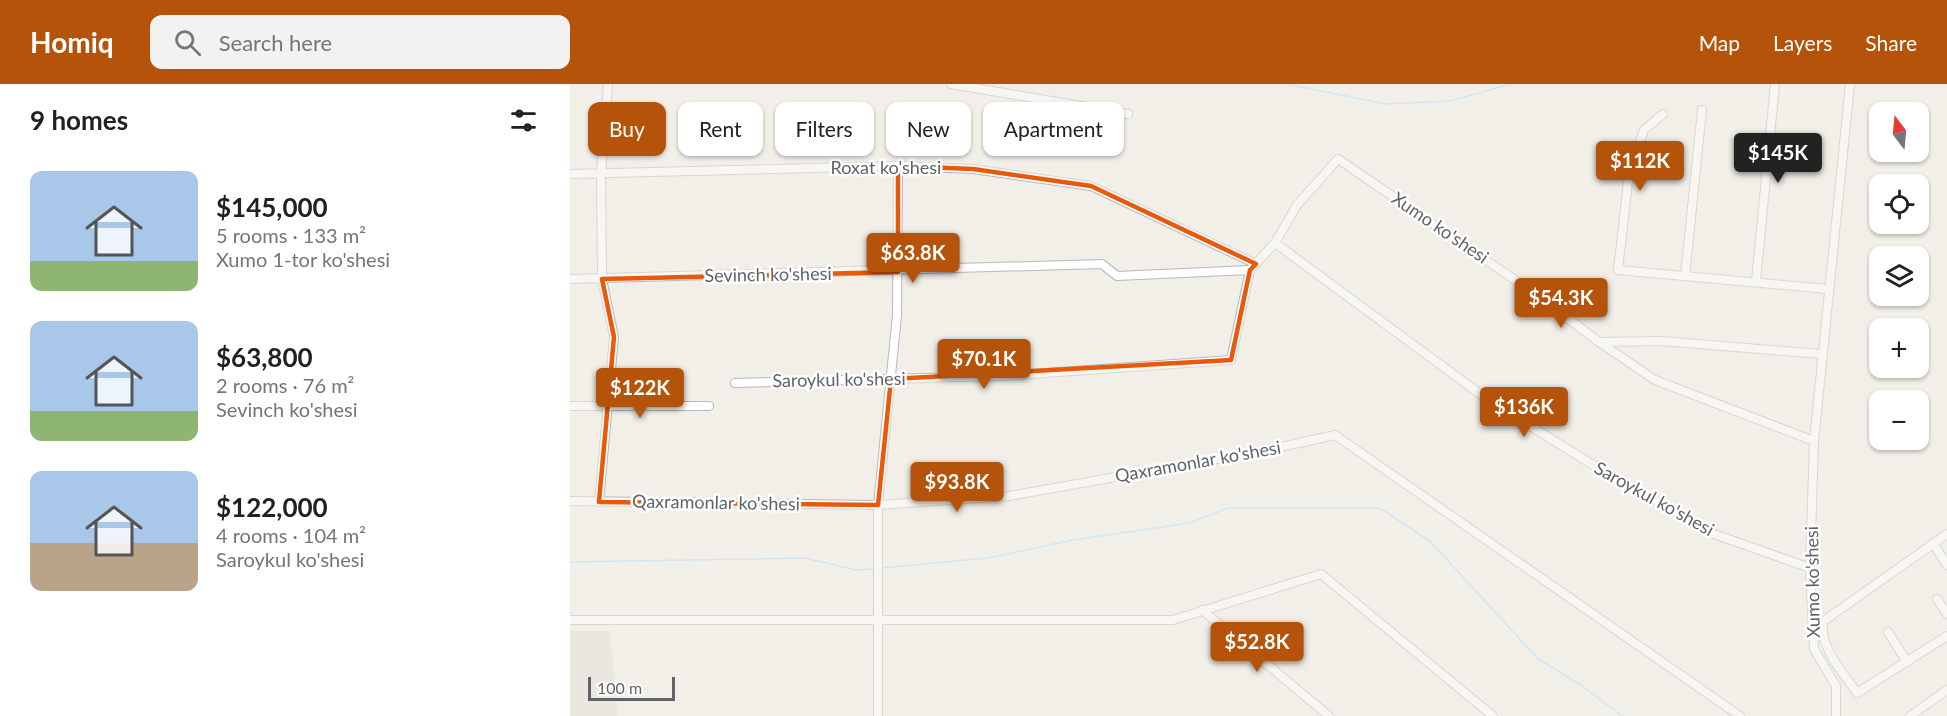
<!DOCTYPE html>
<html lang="en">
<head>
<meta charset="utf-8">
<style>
  :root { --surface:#fff; --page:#f2f2f2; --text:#202124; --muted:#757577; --accent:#b45309 }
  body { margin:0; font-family:Lato,sans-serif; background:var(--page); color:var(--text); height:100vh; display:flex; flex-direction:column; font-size:22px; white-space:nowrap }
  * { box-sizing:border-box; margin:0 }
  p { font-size:20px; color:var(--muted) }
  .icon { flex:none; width:33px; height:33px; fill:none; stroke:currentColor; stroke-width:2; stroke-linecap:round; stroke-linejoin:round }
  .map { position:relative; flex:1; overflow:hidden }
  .panel { display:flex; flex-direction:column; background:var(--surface); width:570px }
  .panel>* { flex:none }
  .hud { position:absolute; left:18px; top:18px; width:570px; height:54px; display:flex; gap:12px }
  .needle { width:39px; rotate:344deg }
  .buttons { position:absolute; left:1299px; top:18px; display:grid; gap:12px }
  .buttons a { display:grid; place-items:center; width:60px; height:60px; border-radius:12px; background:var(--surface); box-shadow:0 2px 4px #0004; font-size:30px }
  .scale { position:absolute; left:18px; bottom:15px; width:87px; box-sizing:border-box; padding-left:6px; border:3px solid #5f6368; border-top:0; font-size:16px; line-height:21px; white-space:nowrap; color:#5f6368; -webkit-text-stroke:4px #fff; paint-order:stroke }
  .price { position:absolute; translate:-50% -51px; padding:0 14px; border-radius:6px; background:var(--accent); color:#fff; font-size:20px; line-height:39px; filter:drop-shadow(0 2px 3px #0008) }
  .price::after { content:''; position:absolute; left:50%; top:36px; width:18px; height:14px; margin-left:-9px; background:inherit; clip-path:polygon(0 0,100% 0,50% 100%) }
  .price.active { background:#222; color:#fff }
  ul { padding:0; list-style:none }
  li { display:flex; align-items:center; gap:18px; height:150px; padding:0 30px }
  li span { display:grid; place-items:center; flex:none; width:168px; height:120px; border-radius:12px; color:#555 }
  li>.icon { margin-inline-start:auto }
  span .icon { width:72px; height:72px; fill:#fffc; stroke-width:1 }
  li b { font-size:26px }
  h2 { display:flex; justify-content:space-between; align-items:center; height:72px; padding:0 30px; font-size:26px }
  .chip { padding:0 21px; border-radius:12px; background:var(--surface); box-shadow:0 2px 4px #0004; font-size:21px; line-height:54px }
  .chip.active { background:var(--accent); color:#fff }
  header { display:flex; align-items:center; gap:36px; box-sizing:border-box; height:84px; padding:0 30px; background:var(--accent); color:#fff }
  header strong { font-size:28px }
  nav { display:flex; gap:33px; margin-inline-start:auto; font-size:21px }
  .search { width:420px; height:54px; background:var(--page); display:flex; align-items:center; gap:15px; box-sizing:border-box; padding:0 21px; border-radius:12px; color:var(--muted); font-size:22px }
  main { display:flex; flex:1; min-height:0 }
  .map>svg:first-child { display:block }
  .education { fill:#e1ded6 }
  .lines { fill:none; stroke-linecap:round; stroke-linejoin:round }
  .stream { stroke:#aadaff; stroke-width:1.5 }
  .minor-casing { stroke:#b5b8bc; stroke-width:10 }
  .minor { stroke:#fff; stroke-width:8 }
  .marked { fill:none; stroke:#e8590c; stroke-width:4.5; stroke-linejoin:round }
  .labels { text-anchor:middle; stroke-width:5; stroke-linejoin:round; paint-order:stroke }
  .street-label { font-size:18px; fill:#5f6368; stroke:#fff }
</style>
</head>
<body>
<header>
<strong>Homiq</strong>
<div class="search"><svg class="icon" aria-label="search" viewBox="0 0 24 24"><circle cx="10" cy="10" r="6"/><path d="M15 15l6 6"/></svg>Search here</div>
<nav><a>Map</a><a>Layers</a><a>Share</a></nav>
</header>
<main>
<section class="panel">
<h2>9 homes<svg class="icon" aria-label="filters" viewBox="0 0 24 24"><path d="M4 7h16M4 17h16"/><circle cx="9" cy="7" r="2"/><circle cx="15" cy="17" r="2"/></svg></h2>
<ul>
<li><span style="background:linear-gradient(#a9c7e8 75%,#8fb573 0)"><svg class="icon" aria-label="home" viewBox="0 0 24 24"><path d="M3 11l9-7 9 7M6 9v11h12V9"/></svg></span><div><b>$145,000</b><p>5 rooms · 133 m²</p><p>Xumo 1-tor ko'shesi</p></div></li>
<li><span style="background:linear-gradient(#a9c7e8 75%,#8fb573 0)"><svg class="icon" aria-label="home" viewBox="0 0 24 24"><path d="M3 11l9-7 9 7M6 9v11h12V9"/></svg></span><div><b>$63,800</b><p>2 rooms · 76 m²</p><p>Sevinch ko'shesi</p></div></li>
<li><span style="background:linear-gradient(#a9c7e8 60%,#b9a48a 0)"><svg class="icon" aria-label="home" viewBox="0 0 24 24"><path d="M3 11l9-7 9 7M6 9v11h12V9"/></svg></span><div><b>$122,000</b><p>4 rooms · 104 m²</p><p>Saroykul ko'shesi</p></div></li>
</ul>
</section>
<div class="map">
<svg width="1377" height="632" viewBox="0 0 1377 632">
  <rect width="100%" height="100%" fill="#f1efe8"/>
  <polygon class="education" points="0,547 40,547 48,632 0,632"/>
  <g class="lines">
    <g class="stream">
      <polyline points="716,0 816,20 880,17 941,0"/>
      <polyline points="0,478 235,474 286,486 304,485"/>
      <polyline points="311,484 418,474 503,456 620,439 658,424 810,424 860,457 967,574 1014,603 1052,632"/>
    </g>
    <defs>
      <g id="minor">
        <polyline points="381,0 558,30"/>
        <polyline points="1093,30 1074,46 1059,89 1048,186 1258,205"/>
        <polyline points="0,90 328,82 403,85 521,102 686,180"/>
        <polyline points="705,159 917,315 1028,384 1144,450 1240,484"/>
        <polyline points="1115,192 1132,26"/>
        <polyline points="0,195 532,180 547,192 680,186"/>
        <polyline points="1186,197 1205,0"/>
        <polyline points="1029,258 1092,257 1251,270"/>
        <polyline points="165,299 431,292 661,276 680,186 705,159 727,121 768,75 970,213 1029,258 1085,296 1244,357"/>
        <polyline points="0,322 139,322"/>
        <polyline points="0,417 308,421 439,412 693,367 765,351 1170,632"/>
        <polyline points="29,418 44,253 32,195 31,89 38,0"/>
        <path d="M1377 450 1262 531 1253 538C1250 565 1273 588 1287 609L1377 552"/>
        <polyline points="1363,459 1377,481"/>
        <polyline points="1367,515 1377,530"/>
        <polyline points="632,526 759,632"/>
        <polyline points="0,536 603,536 751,490 923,632"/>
        <polyline points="1318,548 1337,578"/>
        <polyline points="308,632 308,421 327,231 328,82"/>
        <polyline points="1266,632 1266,602 1244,565 1240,484 1244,357 1280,0"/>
        <polyline points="1340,632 1377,606"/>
      </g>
    </defs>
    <use href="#minor" class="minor-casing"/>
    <use href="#minor" class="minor"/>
  </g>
  <path d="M0 0H1377V632H0ZM328 82 403 85 521 102 686 180 680 186 661 276 321 295 308 421 29 418 44 253 32 195 328 188Z" fill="#f1efe8" fill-opacity=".55" fill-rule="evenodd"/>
  <path class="marked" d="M328 82 403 85 521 102 686 180 680 186 661 276 321 295 308 421 29 418 44 253 32 195 328 188Z"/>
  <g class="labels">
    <g class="street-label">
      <text x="316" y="90">Roxat ko'shesi</text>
      <text transform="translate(870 144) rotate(34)" y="6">Xumo ko'shesi</text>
      <text transform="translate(198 191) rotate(-1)" y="6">Sevinch ko'shesi</text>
      <text transform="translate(269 296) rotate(-1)" y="6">Saroykul ko'shesi</text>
      <text transform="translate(628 378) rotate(-10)" y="6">Qaxramonlar ko'shesi</text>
      <text transform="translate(1084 415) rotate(29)" y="6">Saroykul ko'shesi</text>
      <text transform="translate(146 419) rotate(1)" y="6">Qaxramonlar ko'shesi</text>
      <text transform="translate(1243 498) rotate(-91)" y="6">Xumo ko'shesi</text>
    </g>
  </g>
</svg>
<div class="buttons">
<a><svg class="needle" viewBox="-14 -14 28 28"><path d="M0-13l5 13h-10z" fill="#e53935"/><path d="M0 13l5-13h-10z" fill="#757577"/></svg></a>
<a><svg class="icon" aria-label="locate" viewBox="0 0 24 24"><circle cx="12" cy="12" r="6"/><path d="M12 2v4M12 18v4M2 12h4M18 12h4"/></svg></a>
<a><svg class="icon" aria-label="layers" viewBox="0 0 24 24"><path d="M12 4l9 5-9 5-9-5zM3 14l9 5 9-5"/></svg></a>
<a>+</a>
<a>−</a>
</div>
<div class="scale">100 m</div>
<b class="price active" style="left:1208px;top:100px">$145K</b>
<b class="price" style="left:1070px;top:108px">$112K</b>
<b class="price" style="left:343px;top:200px">$63.8K</b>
<b class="price" style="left:991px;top:245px">$54.3K</b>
<b class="price" style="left:414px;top:306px">$70.1K</b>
<b class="price" style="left:70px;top:335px">$122K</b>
<b class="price" style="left:954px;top:354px">$136K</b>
<b class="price" style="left:387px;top:429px">$93.8K</b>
<b class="price" style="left:687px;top:589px">$52.8K</b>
<div class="hud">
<a class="chip active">Buy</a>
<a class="chip">Rent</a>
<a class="chip">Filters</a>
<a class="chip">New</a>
<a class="chip">Apartment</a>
</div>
</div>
</main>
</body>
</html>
